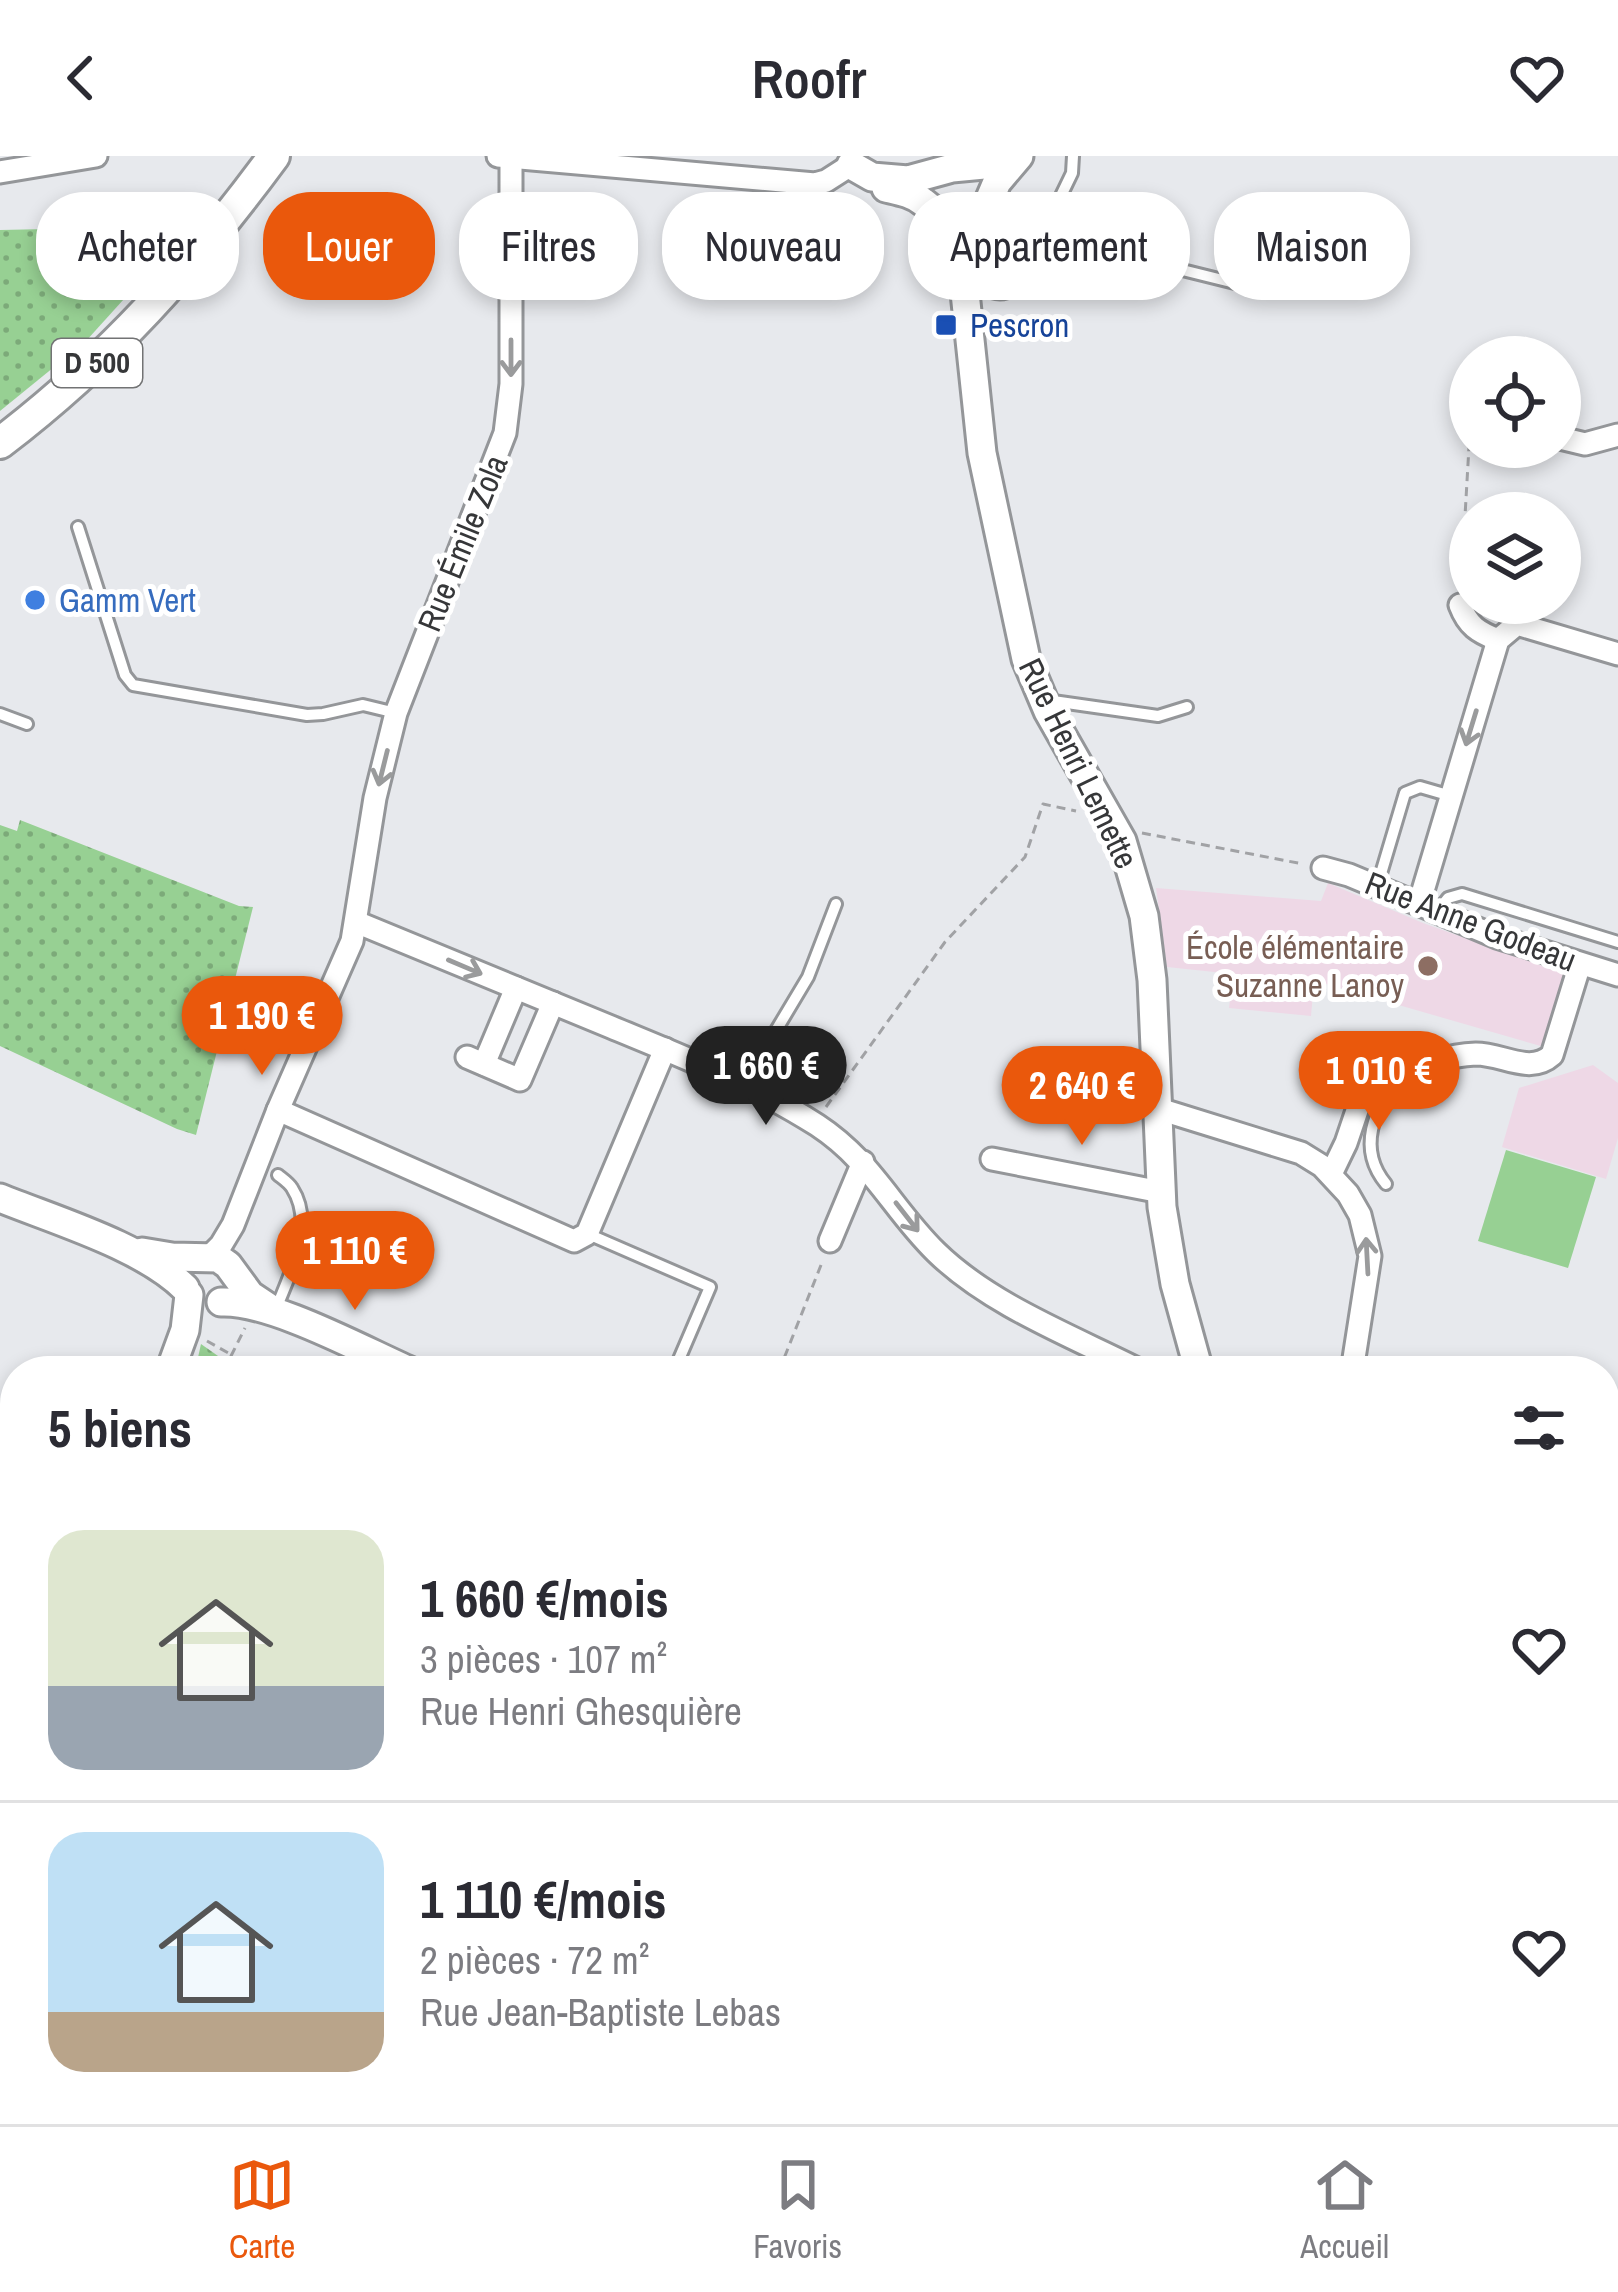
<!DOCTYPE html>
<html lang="fr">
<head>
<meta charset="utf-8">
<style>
  :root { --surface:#fff; --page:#f2f2f3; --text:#2b2b33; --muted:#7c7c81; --line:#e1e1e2; --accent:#ea580c }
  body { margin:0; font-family:"Archivo Narrow",sans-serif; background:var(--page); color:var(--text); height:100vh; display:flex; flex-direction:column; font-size:45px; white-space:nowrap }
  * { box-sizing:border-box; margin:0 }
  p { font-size:39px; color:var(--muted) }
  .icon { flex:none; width:66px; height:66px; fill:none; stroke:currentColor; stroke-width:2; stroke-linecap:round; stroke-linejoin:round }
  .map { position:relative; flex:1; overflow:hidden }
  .details { position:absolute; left:0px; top:1200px; width:1620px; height:768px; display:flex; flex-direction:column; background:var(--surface); border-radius:48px 48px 0 0; box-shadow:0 6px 18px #0003 }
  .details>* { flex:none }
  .guide { position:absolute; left:36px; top:36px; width:1548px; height:108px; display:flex; gap:24px }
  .controls { position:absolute; left:1449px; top:180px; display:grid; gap:24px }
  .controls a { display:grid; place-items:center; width:132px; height:132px; border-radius:50%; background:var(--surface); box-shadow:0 6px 18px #0003; font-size:60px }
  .price { position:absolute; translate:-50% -102px; padding:0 27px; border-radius:42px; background:var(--accent); color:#fff; font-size:39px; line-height:78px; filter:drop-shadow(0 3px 6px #0008) }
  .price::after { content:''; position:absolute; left:50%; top:72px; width:36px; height:27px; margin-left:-18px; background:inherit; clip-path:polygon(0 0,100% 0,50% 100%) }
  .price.on { background:#222; color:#fff }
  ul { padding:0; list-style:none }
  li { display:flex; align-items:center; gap:36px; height:300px; padding:0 48px }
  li+li { border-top:3px solid var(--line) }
  li span { display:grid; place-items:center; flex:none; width:336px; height:240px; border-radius:36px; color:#555 }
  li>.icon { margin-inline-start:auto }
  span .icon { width:144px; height:144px; fill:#fffc; stroke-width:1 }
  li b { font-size:51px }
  h2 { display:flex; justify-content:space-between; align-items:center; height:144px; padding:0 48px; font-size:51px }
  .chip { padding:0 42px; border-radius:48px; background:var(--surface); box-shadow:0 6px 18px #0003; font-size:42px; line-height:108px }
  .chip.on { background:var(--accent); color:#fff }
  header { display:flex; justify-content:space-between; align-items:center; height:156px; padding:0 48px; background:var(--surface); font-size:54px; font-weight:600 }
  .tabs { display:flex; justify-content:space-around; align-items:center; height:168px; border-top:3px solid var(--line); background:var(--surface); font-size:33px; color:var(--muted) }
  .tabs a { display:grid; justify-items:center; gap:6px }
  .tabs .on { color:var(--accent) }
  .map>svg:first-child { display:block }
  .education { fill:#eed8e6 }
  .grass { fill:url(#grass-dots) }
  .garden { fill:#97d093 }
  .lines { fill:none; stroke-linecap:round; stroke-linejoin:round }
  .lane-casing { stroke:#949699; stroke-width:16 }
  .street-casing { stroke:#949699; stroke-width:27 }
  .secondary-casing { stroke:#949699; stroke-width:33 }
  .primary-casing { stroke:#949699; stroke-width:36 }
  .path { stroke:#a1a2a5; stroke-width:3; stroke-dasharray:9 6; stroke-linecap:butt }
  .lane { stroke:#fff; stroke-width:10 }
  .street { stroke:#fff; stroke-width:21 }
  .secondary { stroke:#fff; stroke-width:27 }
  .primary { stroke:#fff; stroke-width:30 }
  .oneway { stroke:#9a9b9c }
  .transit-dot { fill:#1a4fb4; stroke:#fff; stroke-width:4.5 }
  .shop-dot { fill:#3f7fe0; stroke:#fff; stroke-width:4.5 }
  .education-dot { fill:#8d6e63; stroke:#fff; stroke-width:4.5 }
  .labels { text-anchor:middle; stroke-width:10; stroke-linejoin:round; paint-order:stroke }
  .shield { fill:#fff; stroke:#727374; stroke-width:3 }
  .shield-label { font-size:30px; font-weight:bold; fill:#363739 }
  .transit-label { font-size:33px; fill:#164399; stroke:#fff; text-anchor:start }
  .street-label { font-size:33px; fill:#363739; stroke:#fff }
  .shop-label { font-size:33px; fill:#366cbe; stroke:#fff; text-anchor:start }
  .education-label { font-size:33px; fill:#785e54; stroke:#fff; text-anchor:end }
</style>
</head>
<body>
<header><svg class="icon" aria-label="back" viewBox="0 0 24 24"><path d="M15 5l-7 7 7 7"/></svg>Roofr<svg class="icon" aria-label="heart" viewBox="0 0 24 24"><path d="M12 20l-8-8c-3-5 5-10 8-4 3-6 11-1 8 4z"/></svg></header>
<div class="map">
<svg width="1618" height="1968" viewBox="0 0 1618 1968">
  <defs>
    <pattern id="grass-dots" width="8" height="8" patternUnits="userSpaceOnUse" patternTransform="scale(3)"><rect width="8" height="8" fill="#97d093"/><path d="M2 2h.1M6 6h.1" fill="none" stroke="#7caa79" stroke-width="1.8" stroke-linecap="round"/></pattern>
  </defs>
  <rect width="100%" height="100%" fill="#e7e9ed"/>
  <g class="education">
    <polygon points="1328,727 1423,767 1565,818 1544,891 1319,826 1314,826 1311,860 1229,852 1233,818 1167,811 1156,732 1321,745"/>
    <polygon points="1593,909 1618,927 1618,982 1606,1023 1502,991 1519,932"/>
    <polygon points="559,1953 662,1953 658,1968 594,1968"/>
  </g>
  <g class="grass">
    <polygon points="190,70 86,185 0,255 0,74"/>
    <polygon points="20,664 239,750 253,751 196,979 177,973 0,890 0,669 17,675"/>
    <polygon points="201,1188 228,1207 229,1215 195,1215"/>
  </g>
  <polygon class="garden" points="1506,994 1596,1021 1568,1112 1478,1085"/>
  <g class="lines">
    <defs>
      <g id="lane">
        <polyline points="1048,68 1146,105 1255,132"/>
        <path d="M970 118C981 135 1001 146 1018 129L1072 17 1073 0"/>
        <polyline points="78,371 125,519 133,529 307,559 323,558 363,549 396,557"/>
        <polyline points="1046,544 1158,560 1187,551"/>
        <polyline points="0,558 27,568"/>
        <polyline points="1377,731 1405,637 1420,631 1451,640"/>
        <polyline points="1437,756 1448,742 1462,738 1618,786"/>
        <polyline points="744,928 808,821 836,748"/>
        <path d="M1386 1028C1357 993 1373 952 1401 923"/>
        <polyline points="588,1078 710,1131 674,1215"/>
        <path d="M276 1153C290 1117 316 1069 292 1032 289 1027 283 1023 278 1019"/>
        <polyline points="1158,1953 1200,1968"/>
        <polyline points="1292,1968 1297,1953"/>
        <polyline points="1398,1968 1404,1953"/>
      </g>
      <g id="street">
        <polyline points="498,0 815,28 826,25 851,9"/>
        <polyline points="0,16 96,0"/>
        <polyline points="1560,282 1585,288 1618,279"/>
        <path d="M1460 449C1468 470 1478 476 1498 484"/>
        <polyline points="1323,712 1349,719 1497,781 1618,819"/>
        <polyline points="1419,748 1498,484 1517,468 1618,498"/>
        <path d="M356 766C441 801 526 836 611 871 681 900 753 928 817 969 872 1005 892 1053 936 1096 990 1149 1074 1181 1141 1215"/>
        <polyline points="467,901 520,924 553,847"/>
        <polyline points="484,908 516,832"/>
        <polyline points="1159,953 1301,997 1322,1010 1348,1038 1360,1059 1370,1100 1352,1215"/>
        <polyline points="278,954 574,1085 587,1078 665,893"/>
        <polyline points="992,1003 1161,1036"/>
        <path d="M1331 1018 1346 987 1371 913 1401 923C1423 908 1449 899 1476 898 1503 898 1530 919 1552 899L1580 808"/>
        <polyline points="830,1085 863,1006"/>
        <polyline points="210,1100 221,1089 233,1069 278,954 352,785 375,642 396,557 505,277 511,228 511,1"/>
        <polyline points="1605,1260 1618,1257"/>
        <polyline points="1605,1903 1618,1906"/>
        <polyline points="0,1914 15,1921"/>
        <polyline points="87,1953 121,1968"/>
        <polyline points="144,1968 150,1953"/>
      </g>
      <g id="secondary">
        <polyline points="851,9 872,21 908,24 952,12 984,9 1008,0"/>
        <path d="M886 32C899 35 912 37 923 46 945 62 953 84 983 60"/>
        <polyline points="946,67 956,81 961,99 982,297 1026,503 1048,555 1122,685 1144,760 1152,824 1162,1051 1175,1128 1199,1215"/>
        <polyline points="977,73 997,26 1019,0"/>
        <path d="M0 1042C57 1065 142 1090 185 1132"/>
        <polyline points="142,1096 172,1101 218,1102 228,1109 250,1139 268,1151"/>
        <path d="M221 1146C271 1144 362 1194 410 1215"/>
        <polyline points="170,1215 185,1174 189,1139"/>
        <polyline points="0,1530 15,1511"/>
        <polyline points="977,1968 983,1953"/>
      </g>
      <path id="primary" d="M0 287C109 204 193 110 274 0"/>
    </defs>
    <use href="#lane" class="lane-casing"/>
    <use href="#street" class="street-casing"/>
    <use href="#secondary" class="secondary-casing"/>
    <use href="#primary" class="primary-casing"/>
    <g class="path">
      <polyline points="1461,430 1470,273"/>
      <polyline points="1142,677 1303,708"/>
      <polyline points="826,951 945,786 1025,701 1043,648 1076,655"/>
      <polyline points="207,1185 230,1198"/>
      <polyline points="233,1215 231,1200 245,1172"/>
      <polyline points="779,1215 823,1104"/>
    </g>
    <use href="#lane" class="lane"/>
    <use href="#street" class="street"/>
    <use href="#secondary" class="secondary"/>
    <use href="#primary" class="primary"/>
  </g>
  <defs><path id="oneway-shaft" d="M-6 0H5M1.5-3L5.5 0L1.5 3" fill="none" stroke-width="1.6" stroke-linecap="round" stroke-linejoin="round" transform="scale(3)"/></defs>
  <g class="oneway">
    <use href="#oneway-shaft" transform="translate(511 202) rotate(90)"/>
    <use href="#oneway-shaft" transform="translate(1471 572) rotate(107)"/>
    <use href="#oneway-shaft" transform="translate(383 612) rotate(104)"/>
    <use href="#oneway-shaft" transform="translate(465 811) rotate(23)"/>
    <use href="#oneway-shaft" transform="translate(907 1061) rotate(52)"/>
    <use href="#oneway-shaft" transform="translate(1367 1100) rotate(-93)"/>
  </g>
  <rect class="transit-dot" x="934" y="157" width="24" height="24" rx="6"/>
  <circle class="shop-dot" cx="35" cy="444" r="12"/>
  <circle class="education-dot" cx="1428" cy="810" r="12"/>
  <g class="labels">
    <rect class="shield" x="52" y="183" width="90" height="48" rx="9"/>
    <g class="shield-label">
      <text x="97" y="217">D 500</text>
    </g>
    <g class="transit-label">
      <text x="970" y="181">Pescron</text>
    </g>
    <g class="street-label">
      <text transform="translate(462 387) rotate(-68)" y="12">Rue Émile Zola</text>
      <text transform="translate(1079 607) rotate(64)" y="12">Rue Henri Lemette</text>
      <text transform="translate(1471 765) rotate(21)" y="12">Rue Anne Godeau</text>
    </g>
    <g class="shop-label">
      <text x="59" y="456">Gamm Vert</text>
    </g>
    <g class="education-label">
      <text x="1404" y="803">École élémentaire<tspan x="1404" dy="38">Suzanne Lanoy</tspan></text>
    </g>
  </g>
</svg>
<div class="controls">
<a><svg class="icon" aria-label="locate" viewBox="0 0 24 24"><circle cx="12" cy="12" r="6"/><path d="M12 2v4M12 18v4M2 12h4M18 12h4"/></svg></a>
<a><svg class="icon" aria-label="layers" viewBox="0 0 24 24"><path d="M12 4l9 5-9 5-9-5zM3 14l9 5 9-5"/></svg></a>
</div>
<b class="price" style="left:262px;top:922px">1 190 €</b>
<b class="price on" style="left:766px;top:972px">1 660 €</b>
<b class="price" style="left:1379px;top:977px">1 010 €</b>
<b class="price" style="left:1082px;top:992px">2 640 €</b>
<b class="price" style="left:355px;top:1157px">1 110 €</b>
<div class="guide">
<a class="chip">Acheter</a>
<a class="chip on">Louer</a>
<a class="chip">Filtres</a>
<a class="chip">Nouveau</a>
<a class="chip">Appartement</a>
<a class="chip">Maison</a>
</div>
<section class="details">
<h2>5 biens<svg class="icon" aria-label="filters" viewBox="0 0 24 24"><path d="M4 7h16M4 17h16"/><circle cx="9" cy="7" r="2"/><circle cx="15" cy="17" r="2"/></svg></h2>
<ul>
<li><span style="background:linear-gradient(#dfe7d0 65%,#9aa5b1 0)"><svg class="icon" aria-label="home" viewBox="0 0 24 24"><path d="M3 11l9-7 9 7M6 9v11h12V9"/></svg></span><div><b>1 660 €/mois</b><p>3 pièces · 107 m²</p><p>Rue Henri Ghesquière</p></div><svg class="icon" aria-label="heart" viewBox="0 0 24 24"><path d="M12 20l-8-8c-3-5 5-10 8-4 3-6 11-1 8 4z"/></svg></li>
<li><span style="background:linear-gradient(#bfe0f5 75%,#b9a48a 0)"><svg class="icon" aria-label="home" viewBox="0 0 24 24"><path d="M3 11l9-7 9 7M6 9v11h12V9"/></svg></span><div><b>1 110 €/mois</b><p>2 pièces · 72 m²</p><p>Rue Jean-Baptiste Lebas</p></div><svg class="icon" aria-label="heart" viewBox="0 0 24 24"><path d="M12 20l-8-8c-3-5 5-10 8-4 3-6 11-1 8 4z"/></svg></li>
</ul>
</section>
</div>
<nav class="tabs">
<a class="on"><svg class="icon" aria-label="map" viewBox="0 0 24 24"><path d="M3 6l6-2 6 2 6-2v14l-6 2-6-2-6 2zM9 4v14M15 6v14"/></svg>Carte</a>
<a><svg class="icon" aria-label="saved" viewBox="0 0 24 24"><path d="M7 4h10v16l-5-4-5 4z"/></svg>Favoris</a>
<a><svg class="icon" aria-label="home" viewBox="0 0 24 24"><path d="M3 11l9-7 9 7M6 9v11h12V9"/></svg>Accueil</a>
</nav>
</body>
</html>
